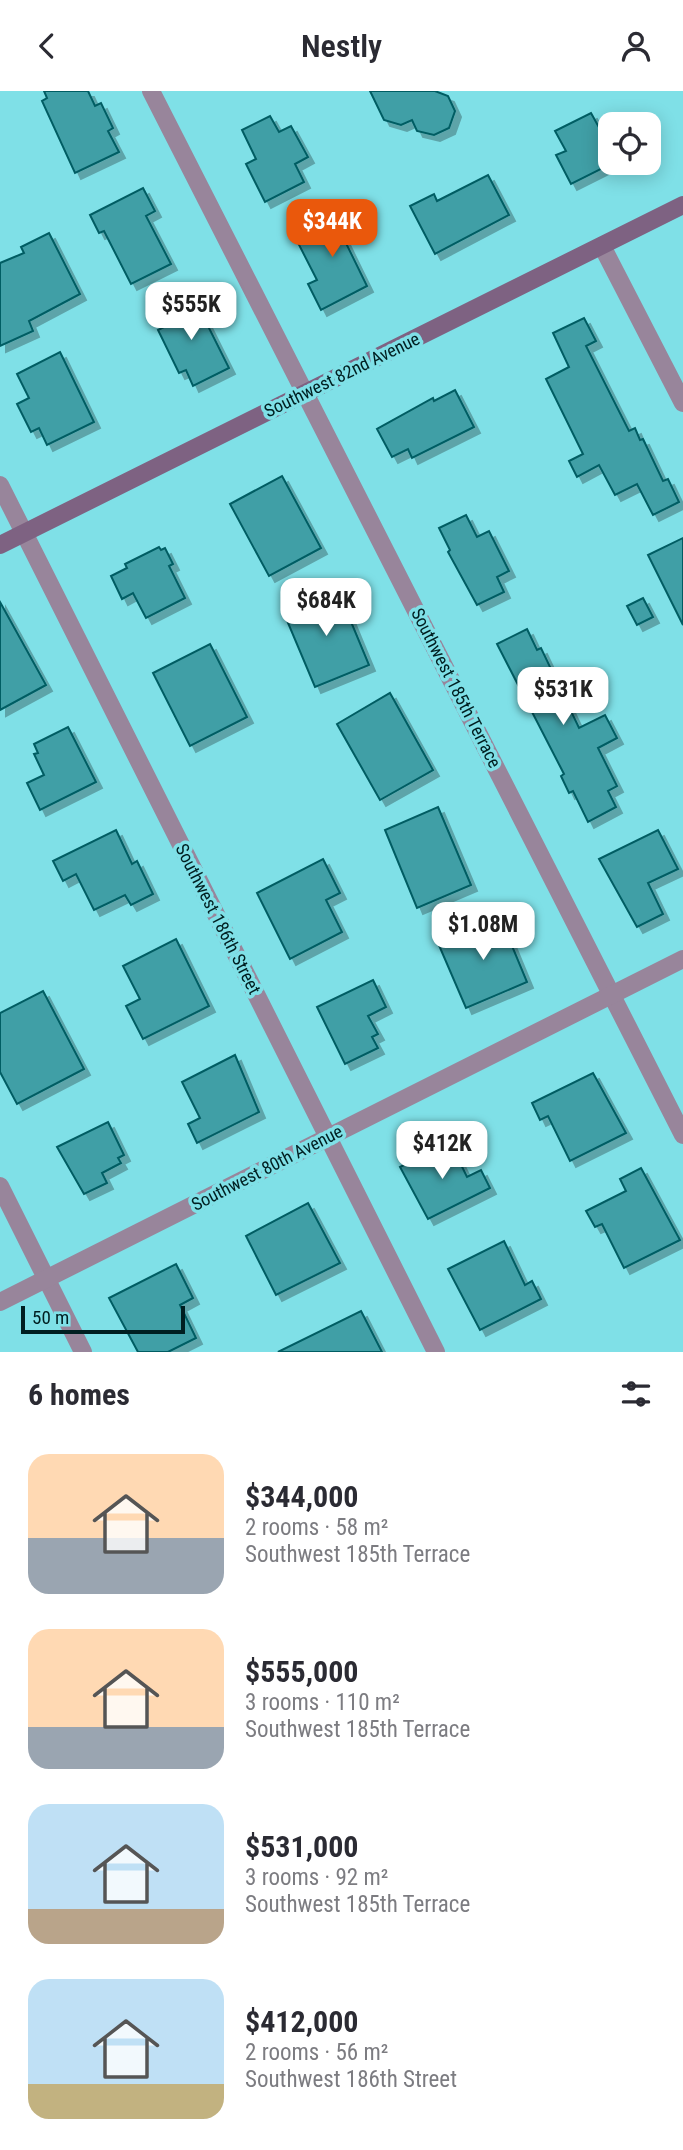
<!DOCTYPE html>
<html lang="en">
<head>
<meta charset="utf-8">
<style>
  :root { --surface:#fff; --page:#f7f7f7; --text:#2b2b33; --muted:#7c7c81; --accent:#ea580c }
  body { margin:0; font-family:"Roboto Condensed",sans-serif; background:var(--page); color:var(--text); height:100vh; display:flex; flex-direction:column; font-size:26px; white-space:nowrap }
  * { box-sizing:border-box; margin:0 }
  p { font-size:23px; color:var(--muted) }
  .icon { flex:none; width:38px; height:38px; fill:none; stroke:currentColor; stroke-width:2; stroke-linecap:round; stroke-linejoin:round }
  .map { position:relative; height:1261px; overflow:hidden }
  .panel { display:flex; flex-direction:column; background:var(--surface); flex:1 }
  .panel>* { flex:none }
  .buttons { position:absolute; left:598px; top:21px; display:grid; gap:14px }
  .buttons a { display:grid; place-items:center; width:63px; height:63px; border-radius:14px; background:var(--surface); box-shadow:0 4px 18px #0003; font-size:35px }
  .scale { position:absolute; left:21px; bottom:18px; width:164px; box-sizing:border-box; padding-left:7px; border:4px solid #001f21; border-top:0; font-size:19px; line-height:24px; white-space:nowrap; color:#001f21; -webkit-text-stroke:5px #7fe0e7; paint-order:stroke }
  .price { position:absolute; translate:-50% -60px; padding:0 16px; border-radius:14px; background:#fff; color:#222; font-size:23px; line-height:46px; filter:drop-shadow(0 2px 4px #0008) }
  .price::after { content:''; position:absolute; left:50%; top:42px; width:21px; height:16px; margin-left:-10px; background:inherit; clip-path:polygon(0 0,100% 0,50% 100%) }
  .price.current { background:var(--accent); color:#fff }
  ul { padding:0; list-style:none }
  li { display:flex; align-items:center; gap:21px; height:175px; padding:0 28px }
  li span { display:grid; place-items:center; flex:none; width:196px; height:140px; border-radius:21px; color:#555 }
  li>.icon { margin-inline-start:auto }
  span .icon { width:84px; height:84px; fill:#fffc; stroke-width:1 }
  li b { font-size:30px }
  h2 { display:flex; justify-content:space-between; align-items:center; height:84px; padding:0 28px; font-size:30px }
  header { display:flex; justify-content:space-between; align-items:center; height:91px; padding:0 28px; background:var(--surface); font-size:32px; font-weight:600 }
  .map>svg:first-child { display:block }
  .building { fill:#419fa6; stroke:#025d63; stroke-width:2; filter:url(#shadow) }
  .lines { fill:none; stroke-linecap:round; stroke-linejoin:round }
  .street { stroke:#98859b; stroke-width:18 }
  .secondary { stroke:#7e6282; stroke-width:18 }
  .labels { text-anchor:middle; stroke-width:7; stroke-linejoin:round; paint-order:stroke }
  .street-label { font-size:18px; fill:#001f21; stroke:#7fe0e7 }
</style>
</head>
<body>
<header><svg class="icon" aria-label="back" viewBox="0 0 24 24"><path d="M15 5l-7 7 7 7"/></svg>Nestly<svg class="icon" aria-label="person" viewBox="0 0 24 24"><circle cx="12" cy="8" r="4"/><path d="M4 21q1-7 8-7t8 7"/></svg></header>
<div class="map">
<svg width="683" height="1261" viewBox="0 0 683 1261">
  <defs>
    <filter id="shadow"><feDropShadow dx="6" dy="6" stdDeviation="0" flood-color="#0004"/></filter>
  </defs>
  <rect width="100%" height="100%" fill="#7fe0e7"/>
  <g class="building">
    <polygon points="44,0 88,0 95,15 101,12 113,37 108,40 119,61 75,82 42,10 47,7"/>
    <polygon points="370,0 435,0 448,5 455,20 449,37 434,44 417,40 412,29 401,34 384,29"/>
    <polygon points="591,22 601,40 611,35 611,73 571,93 556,64 566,60 555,40"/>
    <polygon points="270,25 279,41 291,35 308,66 295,73 304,91 265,111 246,73 256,68 242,39"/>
    <polygon points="488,84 509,124 435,163 410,115 434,103 437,110"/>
    <polygon points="143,97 155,120 146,125 171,173 131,193 104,140 99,142 90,124"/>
    <polygon points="350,116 360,136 342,144 367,195 321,219 308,193 317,189 294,144"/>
    <polygon points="49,142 80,203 29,230 33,240 0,255 0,172 24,162 21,156"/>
    <polygon points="193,205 229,277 193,295 186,279 179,282 158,239 164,236 158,222"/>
    <polygon points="584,227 596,250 586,255 629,340 635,337 640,349 643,348 663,390 668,388 679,411 653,424 637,393 615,404 599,374 577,386 569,370 583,363 546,288 569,276 553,242"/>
    <polygon points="60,261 94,331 47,354 39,337 31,341 17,313 29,307 17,283"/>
    <polygon points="455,299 474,336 412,367 408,358 392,366 377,338 433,307 434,310"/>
    <polygon points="282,385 321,457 269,485 230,413"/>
    <polygon points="466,424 477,446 489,440 509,480 497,486 504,501 477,514 448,461 450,459 439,437"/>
    <polygon points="683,447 683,534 648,464"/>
    <polygon points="159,456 161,459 165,457 173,473 169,475 185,507 146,527 133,502 122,508 111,485 127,477 125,473"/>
    <polygon points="337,497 369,574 315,596 283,520"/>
    <polygon points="643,507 653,526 637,534 627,515"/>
    <polygon points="0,511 46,594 0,619"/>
    <polygon points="527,538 537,559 541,557 579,637 605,624 617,647 598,657 617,695 608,700 616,716 588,731 573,700 569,702 561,685 564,683 497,553"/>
    <polygon points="210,553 247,626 190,655 153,582"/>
    <polygon points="390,602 433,679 380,709 337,633"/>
    <polygon points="68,636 96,691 40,719 27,692 44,684 34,663 38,662 34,653"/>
    <polygon points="438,716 471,794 417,817 385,739"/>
    <polygon points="116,739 132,773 137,770 153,803 131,814 125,804 94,819 76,783 63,790 53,770"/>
    <polygon points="658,739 678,778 648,792 663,823 637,836 599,768"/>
    <polygon points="323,768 340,802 326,809 342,841 290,868 257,802"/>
    <polygon points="500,826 527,891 466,917 438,852"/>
    <polygon points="176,848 209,915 143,948 126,915 140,908 123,875"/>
    <polygon points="373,889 386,916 368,925 378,943 372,946 378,957 345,973 317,916"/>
    <polygon points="43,900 84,978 17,1013 0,981 0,922"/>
    <polygon points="235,964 259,1021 197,1052 188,1033 200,1027 182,991"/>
    <polygon points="593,982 626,1042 570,1070 548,1025 540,1029 532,1012"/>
    <polygon points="108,1031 124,1064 118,1067 121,1072 102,1082 107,1092 84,1103 57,1056"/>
    <polygon points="450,1051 467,1086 481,1079 490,1097 428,1128 400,1076"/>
    <polygon points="641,1077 680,1149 624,1177 602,1133 595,1136 586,1120 626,1100 620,1088"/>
    <polygon points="308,1112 340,1172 276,1204 246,1145"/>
    <polygon points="504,1150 525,1194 532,1190 541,1208 480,1239 448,1178"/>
    <polygon points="176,1173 193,1207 180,1214 196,1247 168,1261 138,1261 109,1207"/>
    <polygon points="361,1220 382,1261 278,1261"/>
  </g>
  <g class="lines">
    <g class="street">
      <polyline points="151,0 683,1044"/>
      <polyline points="602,155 683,312"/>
      <polyline points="0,394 436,1261"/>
      <polyline points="0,1095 83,1261"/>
      <polyline points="0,1211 683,868"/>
    </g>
    <polyline class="secondary" points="0,454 683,114"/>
  </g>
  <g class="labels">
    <g class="street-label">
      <text transform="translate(342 284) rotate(-26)" y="6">Southwest 82nd Avenue</text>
      <text transform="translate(456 597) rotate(63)" y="6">Southwest 185th Terrace</text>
      <text transform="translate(218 828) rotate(63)" y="6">Southwest 186th Street</text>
      <text transform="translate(267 1077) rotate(-27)" y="6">Southwest 80th Avenue</text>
    </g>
  </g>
</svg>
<div class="buttons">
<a><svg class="icon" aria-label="locate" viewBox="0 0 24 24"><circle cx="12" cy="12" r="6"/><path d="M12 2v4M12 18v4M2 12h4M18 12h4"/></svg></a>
</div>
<div class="scale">50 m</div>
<b class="price current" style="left:332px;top:168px">$344K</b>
<b class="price" style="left:191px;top:251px">$555K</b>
<b class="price" style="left:326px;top:547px">$684K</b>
<b class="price" style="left:563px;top:636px">$531K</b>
<b class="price" style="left:483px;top:871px">$1.08M</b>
<b class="price" style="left:442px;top:1090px">$412K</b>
</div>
<section class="panel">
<h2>6 homes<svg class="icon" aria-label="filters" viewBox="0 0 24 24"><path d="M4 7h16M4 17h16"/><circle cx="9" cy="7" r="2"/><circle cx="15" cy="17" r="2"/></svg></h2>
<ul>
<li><span style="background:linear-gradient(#ffd9b3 60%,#9aa5b1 0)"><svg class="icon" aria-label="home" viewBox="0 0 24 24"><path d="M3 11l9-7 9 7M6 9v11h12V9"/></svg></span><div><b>$344,000</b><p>2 rooms · 58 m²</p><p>Southwest 185th Terrace</p></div></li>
<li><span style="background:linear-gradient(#ffd9b3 70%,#9aa5b1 0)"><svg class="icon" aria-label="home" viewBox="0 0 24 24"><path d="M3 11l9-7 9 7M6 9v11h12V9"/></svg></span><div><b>$555,000</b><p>3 rooms · 110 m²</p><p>Southwest 185th Terrace</p></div></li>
<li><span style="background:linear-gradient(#bfe0f5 75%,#b9a48a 0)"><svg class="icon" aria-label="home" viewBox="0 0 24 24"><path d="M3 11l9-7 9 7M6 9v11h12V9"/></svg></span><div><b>$531,000</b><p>3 rooms · 92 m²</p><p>Southwest 185th Terrace</p></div></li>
<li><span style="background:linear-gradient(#bfe0f5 75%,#c2b280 0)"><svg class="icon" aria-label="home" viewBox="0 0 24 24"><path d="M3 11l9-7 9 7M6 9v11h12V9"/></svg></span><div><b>$412,000</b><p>2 rooms · 56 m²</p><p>Southwest 186th Street</p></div></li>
</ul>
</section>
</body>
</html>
